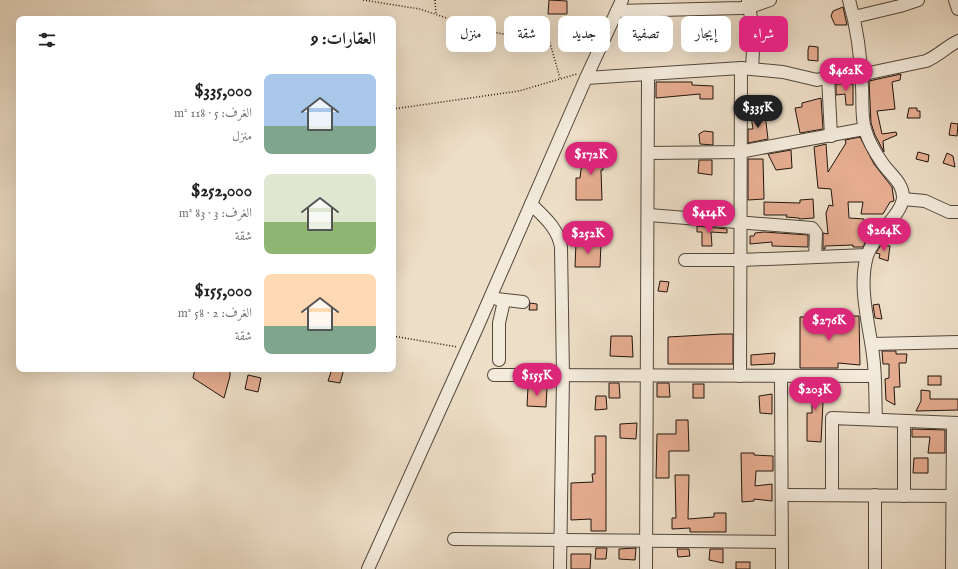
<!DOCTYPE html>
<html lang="ar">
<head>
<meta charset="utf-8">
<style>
  :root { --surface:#fff; --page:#f6f6f6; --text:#222; --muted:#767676; --accent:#db2777 }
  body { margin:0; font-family:"IM FELL English",Amiri,serif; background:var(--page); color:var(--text); direction:rtl; height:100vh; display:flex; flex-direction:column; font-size:15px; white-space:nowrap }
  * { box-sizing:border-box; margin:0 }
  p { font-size:13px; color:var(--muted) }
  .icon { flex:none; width:22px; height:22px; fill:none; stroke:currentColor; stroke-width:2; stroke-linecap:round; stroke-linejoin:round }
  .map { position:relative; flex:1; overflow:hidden; direction:ltr }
  .sheet { position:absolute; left:16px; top:16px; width:380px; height:356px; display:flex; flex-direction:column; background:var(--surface); border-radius:8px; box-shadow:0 4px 16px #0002; direction:rtl }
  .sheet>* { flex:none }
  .top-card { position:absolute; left:408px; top:16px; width:380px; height:36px; direction:rtl; display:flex; gap:8px }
  .price { position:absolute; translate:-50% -34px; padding:0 9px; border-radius:14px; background:var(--accent); color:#fff; font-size:13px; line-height:26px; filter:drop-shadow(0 1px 2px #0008) }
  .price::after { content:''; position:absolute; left:50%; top:24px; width:12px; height:9px; margin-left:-6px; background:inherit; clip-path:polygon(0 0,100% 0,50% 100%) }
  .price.selected { background:#222; color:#fff }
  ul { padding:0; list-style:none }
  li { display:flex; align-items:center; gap:12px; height:100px; padding:0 20px }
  li span { display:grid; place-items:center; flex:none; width:112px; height:80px; border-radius:8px; color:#555 }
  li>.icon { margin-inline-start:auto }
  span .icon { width:48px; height:48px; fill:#fffc; stroke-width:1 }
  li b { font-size:17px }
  h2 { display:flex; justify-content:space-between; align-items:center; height:48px; padding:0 20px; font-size:17px }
  .chip { padding:0 14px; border-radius:8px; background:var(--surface); box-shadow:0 4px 16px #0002; font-size:14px; line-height:36px }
  .chip.selected { background:var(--accent); color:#fff }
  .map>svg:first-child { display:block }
  .building { fill:#e6ad91; stroke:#20150d }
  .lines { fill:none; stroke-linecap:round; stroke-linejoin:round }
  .minor-casing { stroke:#53473c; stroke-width:14 }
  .path { stroke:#20150d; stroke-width:1.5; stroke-dasharray:1 2; stroke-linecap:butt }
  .minor { stroke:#f3eadb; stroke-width:12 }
</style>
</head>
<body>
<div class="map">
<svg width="958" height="569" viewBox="0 0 958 569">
  <rect width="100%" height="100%" fill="#eddec7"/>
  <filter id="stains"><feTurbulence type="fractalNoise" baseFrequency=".005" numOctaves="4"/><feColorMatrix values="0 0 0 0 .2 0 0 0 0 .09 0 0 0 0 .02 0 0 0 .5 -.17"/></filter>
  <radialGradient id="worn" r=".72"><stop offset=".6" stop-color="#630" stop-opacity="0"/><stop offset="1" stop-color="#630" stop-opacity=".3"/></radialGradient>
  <g class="building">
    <polygon points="549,0 567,1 567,14 548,14"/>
    <polygon points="843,7 847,25 835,25 831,16 833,11"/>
    <polygon points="809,46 818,47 818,61 808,60 808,50"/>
    <polygon points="901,74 900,80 892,82 895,109 877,111 882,134 896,132 897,135 883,141 884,152 875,135 871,123 869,81"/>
    <polygon points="656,82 692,82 692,85 713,86 713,99 700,99 700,94 656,98"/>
    <polygon points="836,84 853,84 853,105 846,105 845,94 836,95"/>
    <polygon points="821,98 823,129 800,133 795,108 802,107 802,103"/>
    <polygon points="909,108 917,108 917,111 920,111 920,118 907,118"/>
    <polygon points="765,114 768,139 748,143 748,129 753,129 751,116"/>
    <polygon points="951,123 958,124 957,136 949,135"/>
    <polygon points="704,131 713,132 713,145 700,144 699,134"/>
    <polygon points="860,137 874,164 892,187 894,201 890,202 883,214 861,214 863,202 848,202 849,218 864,219 865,243 863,247 853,247 853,245 825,246 825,249 823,249 823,233 828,234 826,213 829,205 833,206 831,189 818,188 814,147 826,144 828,172 846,143 845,140"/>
    <polygon points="591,144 598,145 598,153 603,153 603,170 601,170 602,200 576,200 576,178 580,178 583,153 591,152"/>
    <polygon points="791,150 792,168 776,170 768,154"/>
    <polygon points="918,152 929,155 928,162 916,159"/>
    <polygon points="947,153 953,156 955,167 943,163"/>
    <polygon points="748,159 763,159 764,199 748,200"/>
    <polygon points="699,160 712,160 712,175 698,173"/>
    <polygon points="813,199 814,218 799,219 799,218 786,217 787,215 764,215 764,202 800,203 800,200"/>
    <polygon points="697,226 727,229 727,233 711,232 712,246 702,246 702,232 697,232"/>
    <polygon points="764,232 808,235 808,247 772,246 772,242 750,244 750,236 754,236 755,233"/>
    <polygon points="576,243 601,243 600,267 575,267"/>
    <polygon points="881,245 890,246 888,261 879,258 880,254 876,253"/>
    <polygon points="660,281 669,282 667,292 658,291"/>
    <polygon points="530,303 537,304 537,310 529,310"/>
    <polygon points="879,304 882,319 875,318 873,305"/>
    <polygon points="859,316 860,365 838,363 838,368 800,368 800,317"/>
    <polygon points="722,334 733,334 733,364 668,364 668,337"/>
    <polygon points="611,336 632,336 633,357 610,356"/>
    <polygon points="882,351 896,351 896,354 907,354 906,363 899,363 900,387 894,387 895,405 886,400 885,379 889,378 889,364 883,364"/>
    <polygon points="775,353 774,364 751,365 751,355"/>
    <polygon points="195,369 230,369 230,376 224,398 193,378"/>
    <polygon points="332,369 344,369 340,383 328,381"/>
    <polygon points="248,375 261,378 258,392 245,389"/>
    <rect x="928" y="376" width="13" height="9"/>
    <polygon points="609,383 619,383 620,398 609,398"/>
    <polygon points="657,383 669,383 670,397 657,397"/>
    <polygon points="806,383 824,383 821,442 807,441 807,413 812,413 812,400 807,400"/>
    <rect x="693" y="384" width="11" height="14"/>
    <polygon points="528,387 547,387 546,407 527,406"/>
    <polygon points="921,390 930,391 930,399 958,399 958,410 916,411 921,401"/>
    <polygon points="772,394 772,414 760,413 759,396"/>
    <polygon points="596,396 606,396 607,409 595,410"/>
    <polygon points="676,420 688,420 689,451 669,451 669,478 656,478 657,434 676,434"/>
    <polygon points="637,423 636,439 620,438 620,424"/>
    <polygon points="912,429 945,430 945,453 928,453 930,437 912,437"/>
    <polygon points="595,436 606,436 606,531 591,531 591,519 571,520 571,483 593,482 592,474 595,474"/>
    <polygon points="741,453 754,453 754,455 773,456 773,471 756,471 755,486 772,484 772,501 754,499 754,501 742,502"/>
    <polygon points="914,458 928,458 928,473 913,473"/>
    <polygon points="675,475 689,475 688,519 714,517 714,513 726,513 726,532 690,532 690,528 672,529 672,518 676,518"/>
    <polygon points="596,548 607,548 606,559 595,559"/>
    <polygon points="636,548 635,560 619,559 619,549"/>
    <polygon points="677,549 689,549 690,556 678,557"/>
    <polygon points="710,549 723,549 723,563 709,560"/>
    <polygon points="571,554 591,554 590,569 571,569"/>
    <rect x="736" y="562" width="14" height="7"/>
  </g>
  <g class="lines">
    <defs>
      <g id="minor">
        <path d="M849 0C857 27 861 58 862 87 863 100 861 117 865 129 868 141 876 154 883 164 891 175 903 183 903 197 903 214 873 235 867 256 858 287 869 324 873 355 876 376 875 398 876 419"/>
        <polyline points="955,0 958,9"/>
        <polyline points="748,1 754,34 752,68"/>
        <polyline points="617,11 741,8 750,7 770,0"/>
        <polyline points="854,17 900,6 918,0"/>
        <polyline points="828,77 831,136"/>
        <path d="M586 78 741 68 783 72 817 80 828 77H850L926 61C938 56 946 47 958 41"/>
        <polyline points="649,153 739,152 864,129"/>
        <polyline points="903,199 925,201 949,212 958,212"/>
        <path d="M531 204C544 217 558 228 561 247L563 376 560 569"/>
        <polyline points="649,215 812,228 816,233 815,257"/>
        <polyline points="685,260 741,260 867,255"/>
        <polyline points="497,299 523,302"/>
        <polyline points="872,344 958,342"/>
        <polyline points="499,360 499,323 504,301"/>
        <polyline points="494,375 874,376"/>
        <polyline points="740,376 741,68"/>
        <polyline points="781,376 782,569"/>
        <polyline points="832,494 832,418 958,423"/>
        <polyline points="782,495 958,496"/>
        <polyline points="904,496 904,421"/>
        <polyline points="454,539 781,542"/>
        <polyline points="368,569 476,330 586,78 622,0"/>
        <polyline points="646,569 648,74"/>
        <polyline points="875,569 875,495"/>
        <polyline points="952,569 953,423"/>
      </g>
    </defs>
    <use href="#minor" class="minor-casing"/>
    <g class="path">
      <polyline points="363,0 420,9 482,30 550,43 560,78"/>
      <polyline points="435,0 436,14"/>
      <polyline points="393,109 519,91 577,74"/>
      <polyline points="393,336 458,347"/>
    </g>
    <use href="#minor" class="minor"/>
  </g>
  <rect width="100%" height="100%" filter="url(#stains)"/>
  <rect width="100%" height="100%" fill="url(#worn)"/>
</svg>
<b class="price" style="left:846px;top:92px">$462K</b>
<b class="price selected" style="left:758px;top:129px">$335K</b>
<b class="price" style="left:591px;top:176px">$172K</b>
<b class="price" style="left:709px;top:234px">$414K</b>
<b class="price" style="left:884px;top:252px">$264K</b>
<b class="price" style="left:588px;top:255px">$252K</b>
<b class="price" style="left:829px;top:342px">$276K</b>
<b class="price" style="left:537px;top:397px">$155K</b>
<b class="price" style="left:815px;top:411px">$203K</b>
<div class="top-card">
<a class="chip selected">شراء</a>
<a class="chip">إيجار</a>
<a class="chip">تصفية</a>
<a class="chip">جديد</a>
<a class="chip">شقة</a>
<a class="chip">منزل</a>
</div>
<section class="sheet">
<h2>العقارات: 9<svg class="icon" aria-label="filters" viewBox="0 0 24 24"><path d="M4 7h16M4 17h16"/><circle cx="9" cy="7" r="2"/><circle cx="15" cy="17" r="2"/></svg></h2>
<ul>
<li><span style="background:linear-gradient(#a9c7e8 65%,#7fa58c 0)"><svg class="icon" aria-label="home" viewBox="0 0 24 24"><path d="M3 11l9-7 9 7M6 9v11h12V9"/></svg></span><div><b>$335,000</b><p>الغرف: 5 · 118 m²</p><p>منزل</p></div></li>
<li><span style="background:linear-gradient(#dfe7d0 60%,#8fb573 0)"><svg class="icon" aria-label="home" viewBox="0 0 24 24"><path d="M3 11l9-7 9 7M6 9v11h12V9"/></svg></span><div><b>$252,000</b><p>الغرف: 3 · 83 m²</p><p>شقة</p></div></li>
<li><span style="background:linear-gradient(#ffd9b3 65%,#7fa58c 0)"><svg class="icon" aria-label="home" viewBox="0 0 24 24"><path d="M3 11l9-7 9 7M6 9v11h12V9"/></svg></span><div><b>$155,000</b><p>الغرف: 2 · 58 m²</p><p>شقة</p></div></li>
</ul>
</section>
</div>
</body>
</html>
